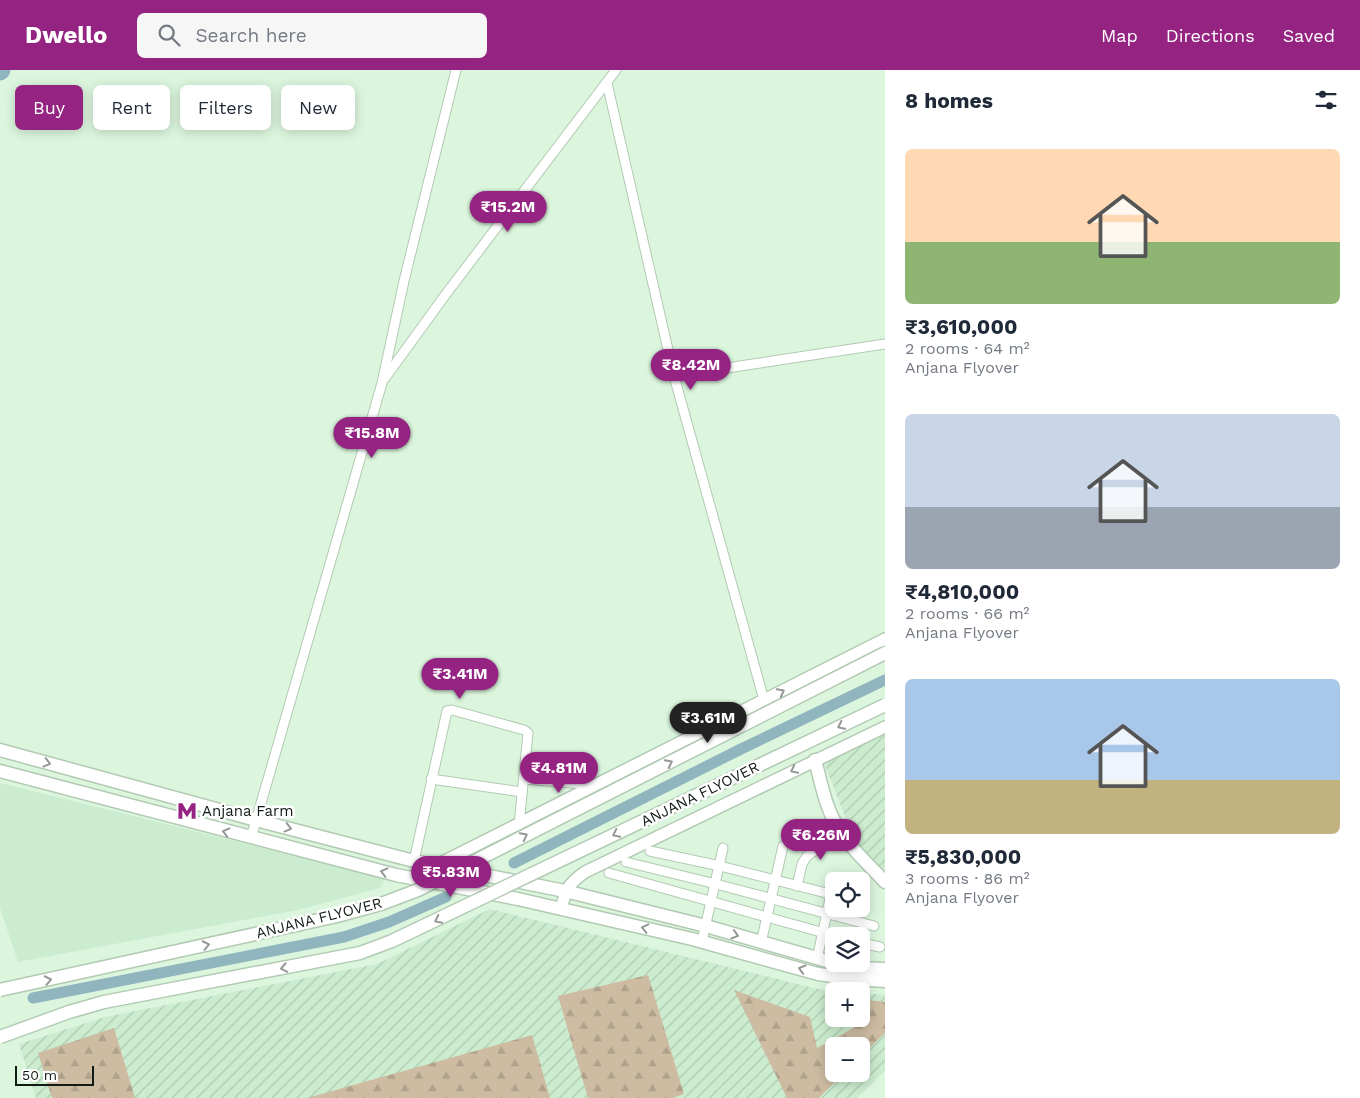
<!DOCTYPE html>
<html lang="en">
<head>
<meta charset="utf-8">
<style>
  :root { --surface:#fff; --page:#f6f6f7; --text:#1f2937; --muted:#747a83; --accent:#942382 }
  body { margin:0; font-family:"Work Sans",sans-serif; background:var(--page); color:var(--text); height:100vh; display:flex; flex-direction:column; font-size:19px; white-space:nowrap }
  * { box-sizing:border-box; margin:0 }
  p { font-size:16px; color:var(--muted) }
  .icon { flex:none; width:28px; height:28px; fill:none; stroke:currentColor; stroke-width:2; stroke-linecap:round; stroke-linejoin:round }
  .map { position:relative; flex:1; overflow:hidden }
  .details { display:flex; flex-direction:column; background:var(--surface); width:475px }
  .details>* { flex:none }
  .guide { position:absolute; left:15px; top:15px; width:475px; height:45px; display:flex; gap:10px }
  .controls { position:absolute; left:825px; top:802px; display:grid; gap:10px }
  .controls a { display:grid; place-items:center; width:45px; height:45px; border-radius:8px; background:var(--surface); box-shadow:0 2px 12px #0003; font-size:25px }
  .scale { position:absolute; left:15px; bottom:12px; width:79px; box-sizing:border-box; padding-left:5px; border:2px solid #121b13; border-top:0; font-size:14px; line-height:18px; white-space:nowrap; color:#121b13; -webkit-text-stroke:4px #fff; paint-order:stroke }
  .price { position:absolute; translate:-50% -42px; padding:0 11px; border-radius:18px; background:var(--accent); color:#fff; font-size:16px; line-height:32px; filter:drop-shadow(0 1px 2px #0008) }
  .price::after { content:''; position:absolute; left:50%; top:30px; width:15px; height:11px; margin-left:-8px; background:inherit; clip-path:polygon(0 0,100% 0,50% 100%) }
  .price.on { background:#222; color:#fff }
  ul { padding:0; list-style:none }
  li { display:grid; align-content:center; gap:10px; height:265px; padding:0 20px }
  li span { display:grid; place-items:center; height:155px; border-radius:8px; color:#555 }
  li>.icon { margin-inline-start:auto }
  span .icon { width:90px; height:90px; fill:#fffc; stroke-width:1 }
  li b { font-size:21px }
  h2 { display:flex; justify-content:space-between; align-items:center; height:60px; padding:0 20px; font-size:21px }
  .tag { padding:0 18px; border-radius:8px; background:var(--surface); box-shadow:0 2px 12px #0003; font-size:18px; line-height:45px }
  .tag.on { background:var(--accent); color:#fff }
  header { display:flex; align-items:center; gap:30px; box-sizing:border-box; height:70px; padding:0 25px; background:var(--accent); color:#fff }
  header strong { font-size:24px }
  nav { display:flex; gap:28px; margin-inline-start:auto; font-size:18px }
  .search { width:350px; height:45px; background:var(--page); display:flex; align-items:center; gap:12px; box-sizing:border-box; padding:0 18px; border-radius:8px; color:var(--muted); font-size:19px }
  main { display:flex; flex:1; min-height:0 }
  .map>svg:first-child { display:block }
  .built { fill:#cceccf }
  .industrial { fill:url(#industrial-furrows); fill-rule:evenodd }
  .forest { fill:url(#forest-firs) }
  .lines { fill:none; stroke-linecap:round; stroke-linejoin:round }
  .canal { stroke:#91b5be; stroke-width:11 }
  .river { stroke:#91b5be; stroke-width:19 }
  .minor-casing { stroke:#b2cab3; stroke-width:11 }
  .tertiary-casing { stroke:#b2cab3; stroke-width:14 }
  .secondary-casing { stroke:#b2cab3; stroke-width:15 }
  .minor { stroke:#fff; stroke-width:9 }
  .tertiary { stroke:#fff; stroke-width:11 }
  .secondary { stroke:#fff; stroke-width:12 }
  .secondary-bridge-casing { stroke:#b2cab3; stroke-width:15; stroke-linecap:butt }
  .secondary-bridge { stroke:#fff; stroke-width:12 }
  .oneway { stroke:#949895 }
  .labels { text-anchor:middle; stroke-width:5; stroke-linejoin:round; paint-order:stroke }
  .street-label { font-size:15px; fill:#121b13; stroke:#fff }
  .poi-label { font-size:15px; fill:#121b13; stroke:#fff; text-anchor:start }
</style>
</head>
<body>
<header>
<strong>Dwello</strong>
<div class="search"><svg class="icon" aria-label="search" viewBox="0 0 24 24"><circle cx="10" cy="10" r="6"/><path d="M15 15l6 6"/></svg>Search here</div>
<nav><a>Map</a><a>Directions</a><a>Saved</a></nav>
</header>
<main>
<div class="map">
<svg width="885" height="1028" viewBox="0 0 885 1028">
  <defs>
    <pattern id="industrial-furrows" width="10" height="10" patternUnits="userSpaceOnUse" patternTransform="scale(1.25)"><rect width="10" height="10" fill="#cceccf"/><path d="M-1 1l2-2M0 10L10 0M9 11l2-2" fill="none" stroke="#aecab1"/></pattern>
    <pattern id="forest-firs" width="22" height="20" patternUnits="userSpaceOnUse" patternTransform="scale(1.25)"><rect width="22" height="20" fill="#cdbca2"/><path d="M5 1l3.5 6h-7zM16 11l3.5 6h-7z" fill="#afa18b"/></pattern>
  </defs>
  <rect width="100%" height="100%" fill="#dcf6de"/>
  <polygon class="built" points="0,713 385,808 380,818 298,840 18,892 0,838"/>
  <g class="industrial">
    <polygon points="885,660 885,803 855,771 822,688"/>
    <path d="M490 839 818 919 842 921H834V949H861V923L885 925V1001L857 1028H36L19 974 105 947 377 894ZM834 976H861V1004H834Z"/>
  </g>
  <g class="forest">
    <polygon points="648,905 684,1024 673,1028 588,1028 558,926"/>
    <polygon points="734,920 810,947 817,978 862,953 867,930 885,932 885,963 861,986 861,976 834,976 834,1004 843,1004 819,1028 787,1028"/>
    <polygon points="114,958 135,1028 52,1028 38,983"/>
    <polygon points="532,965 550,1028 307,1028"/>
  </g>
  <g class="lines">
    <g class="canal">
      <polyline points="514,793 739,680 885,610"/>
      <polyline points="33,928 344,867 389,852 446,827"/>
    </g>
    <polyline class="river" points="0,1 1,0"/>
    <defs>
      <g id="minor">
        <polyline points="607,13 674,306 764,630"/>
        <polyline points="674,306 885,274"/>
        <polyline points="385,308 446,224 616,0"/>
        <polyline points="431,709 522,722"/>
        <polyline points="524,709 596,715"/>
        <polyline points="251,768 382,313 404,211 456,0"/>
        <polyline points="650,781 720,796 834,825"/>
        <polyline points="414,791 447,641 452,640 524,660 528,663 519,755"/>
        <polyline points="626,792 716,814 874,856"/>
        <polyline points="609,803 835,866"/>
        <polyline points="797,816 802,794 807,786 841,764"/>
        <polyline points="702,871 723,778"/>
        <polyline points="761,873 783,776"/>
        <polyline points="861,873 880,877"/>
        <polyline points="817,889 831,824"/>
      </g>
      <g id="tertiary">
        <polyline points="411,808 885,569"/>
        <path d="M561 839C566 819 568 814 585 802L885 657"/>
      </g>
      <g id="secondary">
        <polyline points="0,680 256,750 414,791 565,821 706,856 834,893"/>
        <path d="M815 690C821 712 825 736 837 756 849 777 869 795 885 812"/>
        <polyline points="0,701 396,805 518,829 692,869 818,904 854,909 885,911"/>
        <polyline points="837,894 857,898 885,899"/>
      </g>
    </defs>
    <use href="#minor" class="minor-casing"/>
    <use href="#tertiary" class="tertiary-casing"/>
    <use href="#secondary" class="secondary-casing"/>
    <use href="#minor" class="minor"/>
    <use href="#tertiary" class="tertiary"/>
    <use href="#secondary" class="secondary"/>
    <defs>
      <g id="secondary-bridge">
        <polyline points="0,920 337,846 381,834 418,820 885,583"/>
        <polyline points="0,967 69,942 104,932 360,883 392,871 885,635"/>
      </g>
    </defs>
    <use href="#secondary-bridge" class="secondary-bridge-casing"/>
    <use href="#secondary-bridge" class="secondary-bridge"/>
  </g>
  <defs><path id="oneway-chevron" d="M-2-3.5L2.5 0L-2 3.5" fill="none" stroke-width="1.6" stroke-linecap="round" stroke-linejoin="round" transform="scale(1.25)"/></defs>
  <g class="oneway">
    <use href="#oneway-chevron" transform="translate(781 622) rotate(-27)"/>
    <use href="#oneway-chevron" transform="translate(841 656) rotate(154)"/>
    <use href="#oneway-chevron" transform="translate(47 693) rotate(15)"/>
    <use href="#oneway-chevron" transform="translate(669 693) rotate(-27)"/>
    <use href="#oneway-chevron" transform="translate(794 700) rotate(154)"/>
    <use href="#oneway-chevron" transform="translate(288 758) rotate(15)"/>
    <use href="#oneway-chevron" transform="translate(226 762) rotate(-165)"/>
    <use href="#oneway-chevron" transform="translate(616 764) rotate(154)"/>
    <use href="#oneway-chevron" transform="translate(524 766) rotate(-27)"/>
    <use href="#oneway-chevron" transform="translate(384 802) rotate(-166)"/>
    <use href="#oneway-chevron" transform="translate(438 850) rotate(154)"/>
    <use href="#oneway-chevron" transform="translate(645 858) rotate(-167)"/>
    <use href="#oneway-chevron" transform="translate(735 865) rotate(17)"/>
    <use href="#oneway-chevron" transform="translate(206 875) rotate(-12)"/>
    <use href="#oneway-chevron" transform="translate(284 898) rotate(169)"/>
    <use href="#oneway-chevron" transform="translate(802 899) rotate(-164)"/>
    <use href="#oneway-chevron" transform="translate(48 910) rotate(-12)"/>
  </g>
  <defs>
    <symbol id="metro-bare" viewBox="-9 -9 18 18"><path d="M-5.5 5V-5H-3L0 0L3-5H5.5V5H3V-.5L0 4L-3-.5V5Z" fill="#942382" stroke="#fff" stroke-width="2.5" paint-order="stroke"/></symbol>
  </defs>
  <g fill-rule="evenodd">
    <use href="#metro-bare" x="173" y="727" width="28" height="28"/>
  </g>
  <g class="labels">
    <g class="street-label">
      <text transform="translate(700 724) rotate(-26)" y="5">ANJANA FLYOVER</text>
      <text transform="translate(319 848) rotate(-14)" y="5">ANJANA FLYOVER</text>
    </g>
    <g class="poi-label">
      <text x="202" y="746">Anjana Farm</text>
    </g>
  </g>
</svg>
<div class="controls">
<a><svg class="icon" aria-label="locate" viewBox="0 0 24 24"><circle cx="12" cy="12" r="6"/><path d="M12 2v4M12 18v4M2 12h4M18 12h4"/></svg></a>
<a><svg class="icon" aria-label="layers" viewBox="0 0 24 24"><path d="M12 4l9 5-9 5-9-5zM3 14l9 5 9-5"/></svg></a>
<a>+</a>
<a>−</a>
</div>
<div class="scale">50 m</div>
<b class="price" style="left:508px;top:163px">₹15.2M</b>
<b class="price" style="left:691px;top:321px">₹8.42M</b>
<b class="price" style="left:372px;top:389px">₹15.8M</b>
<b class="price" style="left:460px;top:630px">₹3.41M</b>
<b class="price on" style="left:708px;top:674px">₹3.61M</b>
<b class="price" style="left:559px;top:724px">₹4.81M</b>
<b class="price" style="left:821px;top:791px">₹6.26M</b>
<b class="price" style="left:451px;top:828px">₹5.83M</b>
<div class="guide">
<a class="tag on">Buy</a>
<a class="tag">Rent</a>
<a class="tag">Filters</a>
<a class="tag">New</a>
</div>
</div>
<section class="details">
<h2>8 homes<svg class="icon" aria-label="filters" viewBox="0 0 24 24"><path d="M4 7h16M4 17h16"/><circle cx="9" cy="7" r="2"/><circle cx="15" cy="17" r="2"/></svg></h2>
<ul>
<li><span style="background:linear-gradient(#ffd9b3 60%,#8fb573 0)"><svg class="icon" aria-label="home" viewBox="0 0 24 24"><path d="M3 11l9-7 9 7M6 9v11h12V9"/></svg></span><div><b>₹3,610,000</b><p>2 rooms · 64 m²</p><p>Anjana Flyover</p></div></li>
<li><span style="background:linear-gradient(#c9d6e8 60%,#9aa5b1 0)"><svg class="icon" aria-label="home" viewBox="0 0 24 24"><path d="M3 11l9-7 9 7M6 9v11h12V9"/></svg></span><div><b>₹4,810,000</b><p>2 rooms · 66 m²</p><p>Anjana Flyover</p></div></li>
<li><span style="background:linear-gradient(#a9c7e8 65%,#c2b280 0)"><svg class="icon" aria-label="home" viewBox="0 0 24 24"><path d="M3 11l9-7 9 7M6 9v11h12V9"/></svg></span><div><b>₹5,830,000</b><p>3 rooms · 86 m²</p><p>Anjana Flyover</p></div></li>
</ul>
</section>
</main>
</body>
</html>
